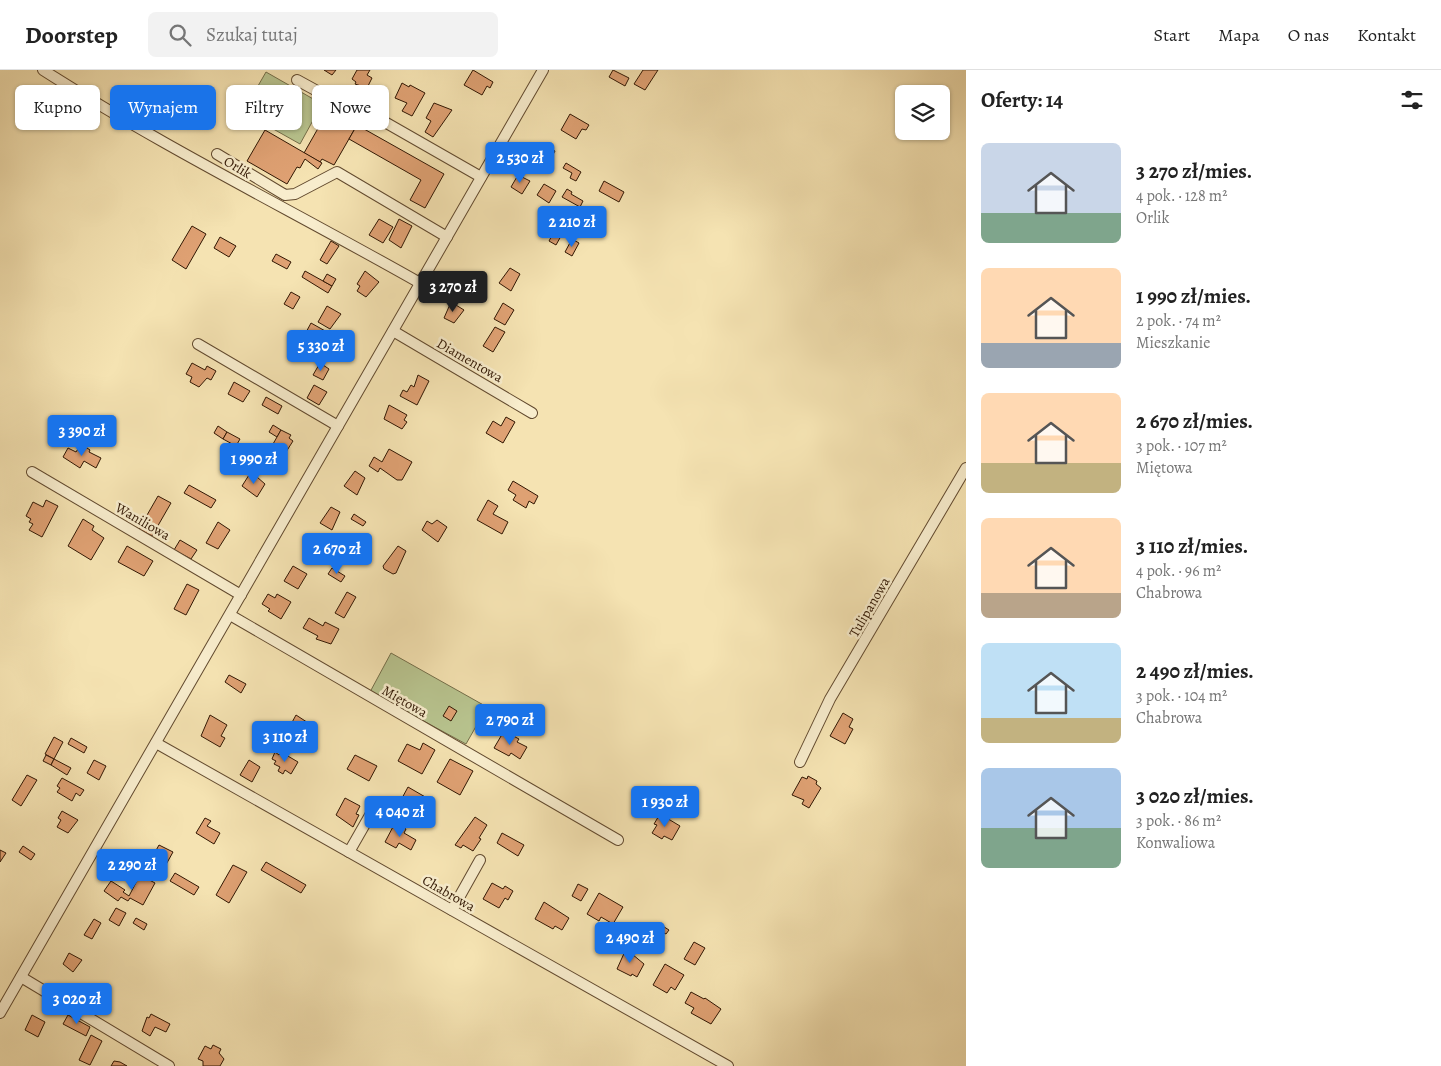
<!DOCTYPE html>
<html lang="pl">
<head>
<meta charset="utf-8">
<style>
  :root { --surface:#fff; --page:#f2f2f2; --text:#222; --muted:#767676; --line:#e0e0e0; --accent:#1a73e8 }
  body { margin:0; font-family:Alegreya,serif; background:var(--page); color:var(--text); height:100vh; display:flex; flex-direction:column; font-size:19px; white-space:nowrap }
  * { box-sizing:border-box; margin:0 }
  p { font-size:16px; color:var(--muted) }
  .icon { flex:none; width:28px; height:28px; fill:none; stroke:currentColor; stroke-width:2; stroke-linecap:round; stroke-linejoin:round }
  .map { position:relative; flex:1; overflow:hidden }
  .details { display:flex; flex-direction:column; background:var(--surface); width:475px }
  .details>* { flex:none }
  .hud { position:absolute; left:15px; top:15px; width:475px; height:45px; display:flex; gap:10px }
  .controls { position:absolute; left:895px; top:15px; display:grid; gap:10px }
  .controls a { display:grid; place-items:center; width:55px; height:55px; border-radius:8px; background:var(--surface); box-shadow:0 1px 4px #0004; font-size:25px }
  .price { position:absolute; translate:-50% -42px; padding:0 11px; border-radius:5px; background:var(--accent); color:#fff; font-size:16px; line-height:32px; filter:drop-shadow(0 1px 2px #0008) }
  .price::after { content:''; position:absolute; left:50%; top:30px; width:15px; height:11px; margin-left:-8px; background:inherit; clip-path:polygon(0 0,100% 0,50% 100%) }
  .price.current { background:#222; color:#fff }
  ul { padding:0; list-style:none }
  li { display:flex; align-items:center; gap:15px; height:125px; padding:0 15px }
  li span { display:grid; place-items:center; flex:none; width:140px; height:100px; border-radius:8px; color:#555 }
  li>.icon { margin-inline-start:auto }
  span .icon { width:60px; height:60px; fill:#fffc; stroke-width:1 }
  li b { font-size:21px }
  h2 { display:flex; justify-content:space-between; align-items:center; height:60px; padding:0 15px; font-size:21px }
  .tag { padding:0 18px; border-radius:8px; background:var(--surface); box-shadow:0 1px 4px #0004; font-size:18px; line-height:45px }
  .tag.current { background:var(--accent); color:#fff }
  header { display:flex; align-items:center; gap:30px; box-sizing:border-box; height:70px; padding:0 25px; background:var(--surface); border-bottom:1px solid var(--line) }
  header strong { font-size:24px }
  nav { display:flex; gap:28px; margin-inline-start:auto; font-size:18px }
  .search { width:350px; height:45px; background:var(--page); display:flex; align-items:center; gap:12px; box-sizing:border-box; padding:0 18px; border-radius:8px; color:var(--muted); font-size:19px }
  main { display:flex; flex:1; min-height:0 }
  .map>svg:first-child { display:block }
  .green { fill:#b8c48f; stroke:#746e49 }
  .building { fill:#dfa173; stroke:#311703 }
  .lines { fill:none; stroke-linecap:round; stroke-linejoin:round }
  .minor-casing { stroke:#624a2f; stroke-width:12 }
  .minor { stroke:#f8edcd; stroke-width:10 }
  .labels { text-anchor:middle; stroke-width:5; stroke-linejoin:round; paint-order:stroke }
  .street-label { font-size:14px; fill:#311703; stroke:#f8edcd }
</style>
</head>
<body>
<header>
<strong>Doorstep</strong>
<div class="search"><svg class="icon" aria-label="search" viewBox="0 0 24 24"><circle cx="10" cy="10" r="6"/><path d="M15 15l6 6"/></svg>Szukaj tutaj</div>
<nav><a>Start</a><a>Mapa</a><a>O nas</a><a>Kontakt</a></nav>
</header>
<main>
<div class="map">
<svg width="966" height="996" viewBox="0 0 966 996">
  <rect width="100%" height="100%" fill="#f5e3b2"/>
  <filter id="stains"><feTurbulence type="fractalNoise" baseFrequency=".004" numOctaves="4"/><feColorMatrix values="0 0 0 0 .2 0 0 0 0 .09 0 0 0 0 .02 0 0 0 .5 -.17"/></filter>
  <radialGradient id="worn" r=".72"><stop offset=".6" stop-color="#630" stop-opacity="0"/><stop offset="1" stop-color="#630" stop-opacity=".3"/></radialGradient>
  <g class="green">
    <polygon points="266,2 322,34 300,74 243,42"/>
    <polygon points="391,583 487,637 466,674 370,622"/>
  </g>
  <g class="building">
    <polygon points="324,0 336,0 332,5"/>
    <polygon points="357,0 370,0 367,5 372,8 367,18 355,14 356,12 352,9"/>
    <polygon points="473,0 493,12 490,18 487,16 482,25 464,15"/>
    <polygon points="613,0 629,8 625,16 609,7"/>
    <polygon points="643,0 658,0 645,20 634,14"/>
    <polygon points="402,13 409,17 410,15 425,23 412,46 402,41 407,33 395,28"/>
    <polygon points="434,33 452,40 433,67 425,62 431,51 426,48"/>
    <polygon points="329,39 357,55 334,95 322,89 320,92 304,83"/>
    <polygon points="570,44 589,55 586,60 582,59 576,69 561,60"/>
    <polygon points="357,55 444,104 425,138 410,130 421,110 349,69"/>
    <polygon points="265,60 322,93 318,99 305,89 300,98 297,97 287,114 247,91"/>
    <polygon points="543,74 555,81 548,94 534,86"/>
    <polygon points="566,93 581,102 576,111 570,108 572,103 563,98"/>
    <polygon points="518,105 530,111 522,124 511,117"/>
    <polygon points="604,111 624,122 619,132 599,121"/>
    <polygon points="544,114 556,121 549,133 537,125"/>
    <polygon points="567,119 572,122 571,124 583,131 580,137 562,127"/>
    <polygon points="590,139 599,144 590,160 575,152 578,146 584,150"/>
    <polygon points="379,149 393,157 383,173 369,165"/>
    <polygon points="399,149 412,156 401,178 389,170"/>
    <polygon points="192,156 206,164 186,199 172,190"/>
    <polygon points="554,162 561,166 556,175 549,171"/>
    <polygon points="220,167 236,176 229,187 214,178"/>
    <polygon points="572,169 579,173 572,186 565,182"/>
    <polygon points="331,171 339,176 327,194 320,190"/>
    <polygon points="276,184 291,192 287,199 272,191"/>
    <polygon points="510,198 520,204 511,221 499,213"/>
    <polygon points="305,201 332,216 328,223 302,207"/>
    <polygon points="365,201 379,212 366,227 357,221 360,216 357,214"/>
    <polygon points="327,204 336,209 332,216 323,211"/>
    <polygon points="467,209 480,216 472,229 460,221"/>
    <polygon points="291,222 300,227 293,239 284,234"/>
    <polygon points="451,232 464,240 454,253 444,248"/>
    <polygon points="503,233 514,240 505,255 494,249"/>
    <polygon points="327,236 341,244 330,259 318,252"/>
    <polygon points="311,253 327,262 320,275 304,266"/>
    <polygon points="495,257 505,262 493,282 483,276"/>
    <polygon points="328,261 345,271 340,280 323,271"/>
    <polygon points="295,274 311,283 307,290 291,280"/>
    <polygon points="192,293 205,300 207,296 216,301 211,310 207,308 199,317 190,312 192,307 186,304"/>
    <polygon points="320,293 329,299 323,310 313,305"/>
    <polygon points="418,305 429,311 417,335 400,326 403,320 407,322 411,315 414,317"/>
    <polygon points="234,312 250,321 243,332 228,324"/>
    <polygon points="314,315 327,322 319,335 307,328"/>
    <polygon points="266,327 282,336 278,344 262,335"/>
    <polygon points="389,335 407,345 404,350 407,352 402,359 384,349"/>
    <polygon points="506,347 515,352 503,373 486,363 493,351 501,356"/>
    <polygon points="273,355 281,360 277,367 269,362"/>
    <polygon points="218,356 227,362 223,369 214,363"/>
    <polygon points="281,360 291,365 289,368 293,371 286,382 273,374"/>
    <polygon points="227,362 240,369 236,376 223,369"/>
    <polygon points="81,374 90,380 89,382 101,388 96,398 84,391 80,398 63,387 68,378 76,382"/>
    <polygon points="389,379 412,392 402,410 397,410 380,398 378,402 369,396 374,387 382,392"/>
    <polygon points="246,395 259,402 256,408 242,402"/>
    <polygon points="355,401 365,408 357,425 344,416"/>
    <polygon points="249,405 256,408 257,407 265,414 257,427 242,416"/>
    <polygon points="513,411 538,426 534,434 529,431 526,438 513,430 516,425 508,420"/>
    <polygon points="189,415 216,430 211,438 184,423"/>
    <polygon points="158,426 171,433 152,466 139,459"/>
    <polygon points="46,430 58,436 42,467 29,460 33,454 29,452 31,449 26,446 33,432 43,437"/>
    <polygon points="488,430 498,436 493,444 508,452 502,464 477,450"/>
    <polygon points="331,437 340,442 332,460 320,453"/>
    <polygon points="354,444 366,452 363,456 351,449"/>
    <polygon points="83,449 94,456 92,460 104,468 91,490 68,476"/>
    <polygon points="437,450 447,457 438,472 422,460 427,451 432,454"/>
    <polygon points="218,452 230,460 218,479 206,473"/>
    <polygon points="180,470 197,480 191,489 174,480"/>
    <polygon points="127,476 153,491 144,506 118,492"/>
    <polygon points="398,476 406,481 396,503 393,504 384,499 383,496"/>
    <polygon points="293,496 307,504 298,519 284,511"/>
    <polygon points="332,498 345,506 341,512 328,504"/>
    <polygon points="187,514 199,520 186,545 174,539"/>
    <polygon points="347,522 356,527 344,548 335,543"/>
    <polygon points="268,524 275,528 277,524 291,532 281,549 268,541 270,539 262,534"/>
    <polygon points="309,548 323,556 325,552 339,559 331,574 316,569 318,566 303,558"/>
    <polygon points="229,605 246,614 241,623 225,612"/>
    <polygon points="449,636 457,641 451,651 443,646"/>
    <polygon points="843,643 853,649 849,657 853,659 845,674 830,666"/>
    <polygon points="210,645 227,655 221,666 225,668 220,677 201,666"/>
    <polygon points="296,645 316,658 301,679 283,669"/>
    <polygon points="504,661 519,669 517,672 527,677 520,689 511,683 509,686 494,678"/>
    <polygon points="54,667 63,672 54,689 45,684"/>
    <polygon points="71,668 87,677 84,683 68,674"/>
    <polygon points="423,673 435,680 422,704 398,691 407,674 420,680"/>
    <polygon points="275,682 279,685 281,682 298,692 291,704 285,700 283,704 278,701 280,697 274,694 276,691 272,689"/>
    <polygon points="46,685 54,689 51,695 43,691"/>
    <polygon points="355,685 377,696 369,711 347,699"/>
    <polygon points="54,689 71,698 67,705 51,695"/>
    <polygon points="450,689 473,701 460,725 437,712"/>
    <polygon points="94,690 106,696 99,710 87,703"/>
    <polygon points="249,690 260,697 252,712 240,705"/>
    <polygon points="27,705 37,710 21,736 12,730"/>
    <polygon points="808,706 817,711 816,714 821,718 809,738 802,734 804,730 792,725 802,707 807,709"/>
    <polygon points="62,708 84,720 80,726 76,723 72,731 57,722 60,718 57,716"/>
    <polygon points="408,717 427,728 420,740 401,730"/>
    <polygon points="345,728 360,736 356,744 359,745 353,757 336,745"/>
    <polygon points="62,741 78,750 68,763 57,757 61,750 58,748"/>
    <polygon points="660,744 680,756 672,770 664,766 662,769 652,763 657,755 654,754"/>
    <polygon points="475,747 487,755 479,768 481,769 473,781 463,775 461,778 455,775"/>
    <polygon points="205,748 211,751 207,756 220,763 214,774 196,763"/>
    <polygon points="395,753 406,759 404,763 416,770 411,780 399,773 396,778 385,772"/>
    <polygon points="502,763 524,775 518,786 497,773"/>
    <polygon points="159,775 173,782 163,800 149,793"/>
    <polygon points="23,776 35,784 31,790 19,782"/>
    <polygon points="0,780 6,783 0,792"/>
    <polygon points="266,792 306,815 301,823 261,800"/>
    <polygon points="233,795 247,802 229,833 216,825"/>
    <polygon points="175,803 199,817 194,825 170,811"/>
    <polygon points="140,805 155,813 143,835 130,828 128,831 121,827 118,831 104,821 111,811 125,820 123,822 129,826"/>
    <polygon points="492,813 503,819 505,816 513,821 508,830 505,828 499,838 483,829"/>
    <polygon points="578,814 588,819 581,831 572,826"/>
    <polygon points="599,823 623,837 613,854 601,847 599,851 587,844"/>
    <polygon points="544,832 569,848 562,860 555,856 553,859 535,849"/>
    <polygon points="116,838 126,843 119,856 109,850"/>
    <polygon points="136,848 147,854 144,860 133,853"/>
    <polygon points="94,849 101,853 92,869 84,865"/>
    <polygon points="661,855 669,860 666,864 658,860"/>
    <polygon points="694,872 705,878 695,895 684,889"/>
    <polygon points="626,879 644,894 637,907 632,904 631,906 617,899"/>
    <polygon points="69,883 82,890 73,902 63,894"/>
    <polygon points="665,894 684,905 675,920 671,917 667,923 653,915"/>
    <polygon points="691,922 704,929 705,928 721,939 711,954 691,943 694,938 685,933"/>
    <polygon points="151,944 170,954 166,962 155,957 150,966 142,961 147,947 149,948"/>
    <polygon points="32,945 45,952 38,967 25,960"/>
    <polygon points="68,945 90,957 86,966 63,954"/>
    <polygon points="91,965 102,971 90,995 79,990"/>
    <polygon points="213,975 221,979 219,983 224,989 220,996 203,996 203,991 198,989 205,976 211,979"/>
    <polygon points="114,991 120,992 127,996 111,996"/>
  </g>
  <g class="lines">
    <defs>
      <g id="minor">
        <path d="M43 0C165 78 295 142 420 213"/>
        <polyline points="297,10 370,50 383,51 481,107"/>
        <polyline points="217,84 285,125 295,124 337,102 447,167"/>
        <polyline points="393,261 532,343"/>
        <polyline points="198,274 338,356"/>
        <polyline points="32,402 241,525"/>
        <polyline points="230,545 618,770"/>
        <polyline points="156,673 728,996"/>
        <polyline points="800,692 830,629 966,398"/>
        <polyline points="349,782 377,733"/>
        <polyline points="452,840 480,790"/>
        <polyline points="21,907 169,996"/>
        <polyline points="0,943 543,0"/>
      </g>
    </defs>
    <use href="#minor" class="minor-casing"/>
    <use href="#minor" class="minor"/>
  </g>
  <g class="labels">
    <g class="street-label">
      <text transform="translate(238 97) rotate(31)" y="5">Orlik</text>
      <text transform="translate(470 290) rotate(30)" y="5">Diamentowa</text>
      <text transform="translate(143 451) rotate(30)" y="5">Waniliowa</text>
      <text transform="translate(869 537) rotate(-60)" y="5">Tulipanowa</text>
      <text transform="translate(405 631) rotate(30)" y="5">Miętowa</text>
      <text transform="translate(449 823) rotate(30)" y="5">Chabrowa</text>
    </g>
  </g>
  <rect width="100%" height="100%" filter="url(#stains)"/>
  <rect width="100%" height="100%" fill="url(#worn)"/>
</svg>
<div class="controls">
<a><svg class="icon" aria-label="layers" viewBox="0 0 24 24"><path d="M12 4l9 5-9 5-9-5zM3 14l9 5 9-5"/></svg></a>
</div>
<b class="price" style="left:520px;top:114px">2 530 zł</b>
<b class="price" style="left:572px;top:178px">2 210 zł</b>
<b class="price current" style="left:453px;top:243px">3 270 zł</b>
<b class="price" style="left:321px;top:302px">5 330 zł</b>
<b class="price" style="left:82px;top:387px">3 390 zł</b>
<b class="price" style="left:254px;top:415px">1 990 zł</b>
<b class="price" style="left:337px;top:505px">2 670 zł</b>
<b class="price" style="left:510px;top:676px">2 790 zł</b>
<b class="price" style="left:285px;top:693px">3 110 zł</b>
<b class="price" style="left:665px;top:758px">1 930 zł</b>
<b class="price" style="left:400px;top:768px">4 040 zł</b>
<b class="price" style="left:132px;top:821px">2 290 zł</b>
<b class="price" style="left:630px;top:894px">2 490 zł</b>
<b class="price" style="left:77px;top:955px">3 020 zł</b>
<div class="hud">
<a class="tag">Kupno</a>
<a class="tag current">Wynajem</a>
<a class="tag">Filtry</a>
<a class="tag">Nowe</a>
</div>
</div>
<section class="details">
<h2>Oferty: 14<svg class="icon" aria-label="filters" viewBox="0 0 24 24"><path d="M4 7h16M4 17h16"/><circle cx="9" cy="7" r="2"/><circle cx="15" cy="17" r="2"/></svg></h2>
<ul>
<li><span style="background:linear-gradient(#c9d6e8 70%,#7fa58c 0)"><svg class="icon" aria-label="home" viewBox="0 0 24 24"><path d="M3 11l9-7 9 7M6 9v11h12V9"/></svg></span><div><b>3 270 zł/mies.</b><p>4 pok. · 128 m²</p><p>Orlik</p></div></li>
<li><span style="background:linear-gradient(#ffd9b3 75%,#9aa5b1 0)"><svg class="icon" aria-label="home" viewBox="0 0 24 24"><path d="M3 11l9-7 9 7M6 9v11h12V9"/></svg></span><div><b>1 990 zł/mies.</b><p>2 pok. · 74 m²</p><p>Mieszkanie</p></div></li>
<li><span style="background:linear-gradient(#ffd9b3 70%,#c2b280 0)"><svg class="icon" aria-label="home" viewBox="0 0 24 24"><path d="M3 11l9-7 9 7M6 9v11h12V9"/></svg></span><div><b>2 670 zł/mies.</b><p>3 pok. · 107 m²</p><p>Miętowa</p></div></li>
<li><span style="background:linear-gradient(#ffd9b3 75%,#b9a48a 0)"><svg class="icon" aria-label="home" viewBox="0 0 24 24"><path d="M3 11l9-7 9 7M6 9v11h12V9"/></svg></span><div><b>3 110 zł/mies.</b><p>4 pok. · 96 m²</p><p>Chabrowa</p></div></li>
<li><span style="background:linear-gradient(#bfe0f5 75%,#c2b280 0)"><svg class="icon" aria-label="home" viewBox="0 0 24 24"><path d="M3 11l9-7 9 7M6 9v11h12V9"/></svg></span><div><b>2 490 zł/mies.</b><p>3 pok. · 104 m²</p><p>Chabrowa</p></div></li>
<li><span style="background:linear-gradient(#a9c7e8 60%,#7fa58c 0)"><svg class="icon" aria-label="home" viewBox="0 0 24 24"><path d="M3 11l9-7 9 7M6 9v11h12V9"/></svg></span><div><b>3 020 zł/mies.</b><p>3 pok. · 86 m²</p><p>Konwaliowa</p></div></li>
</ul>
</section>
</main>
</body>
</html>
